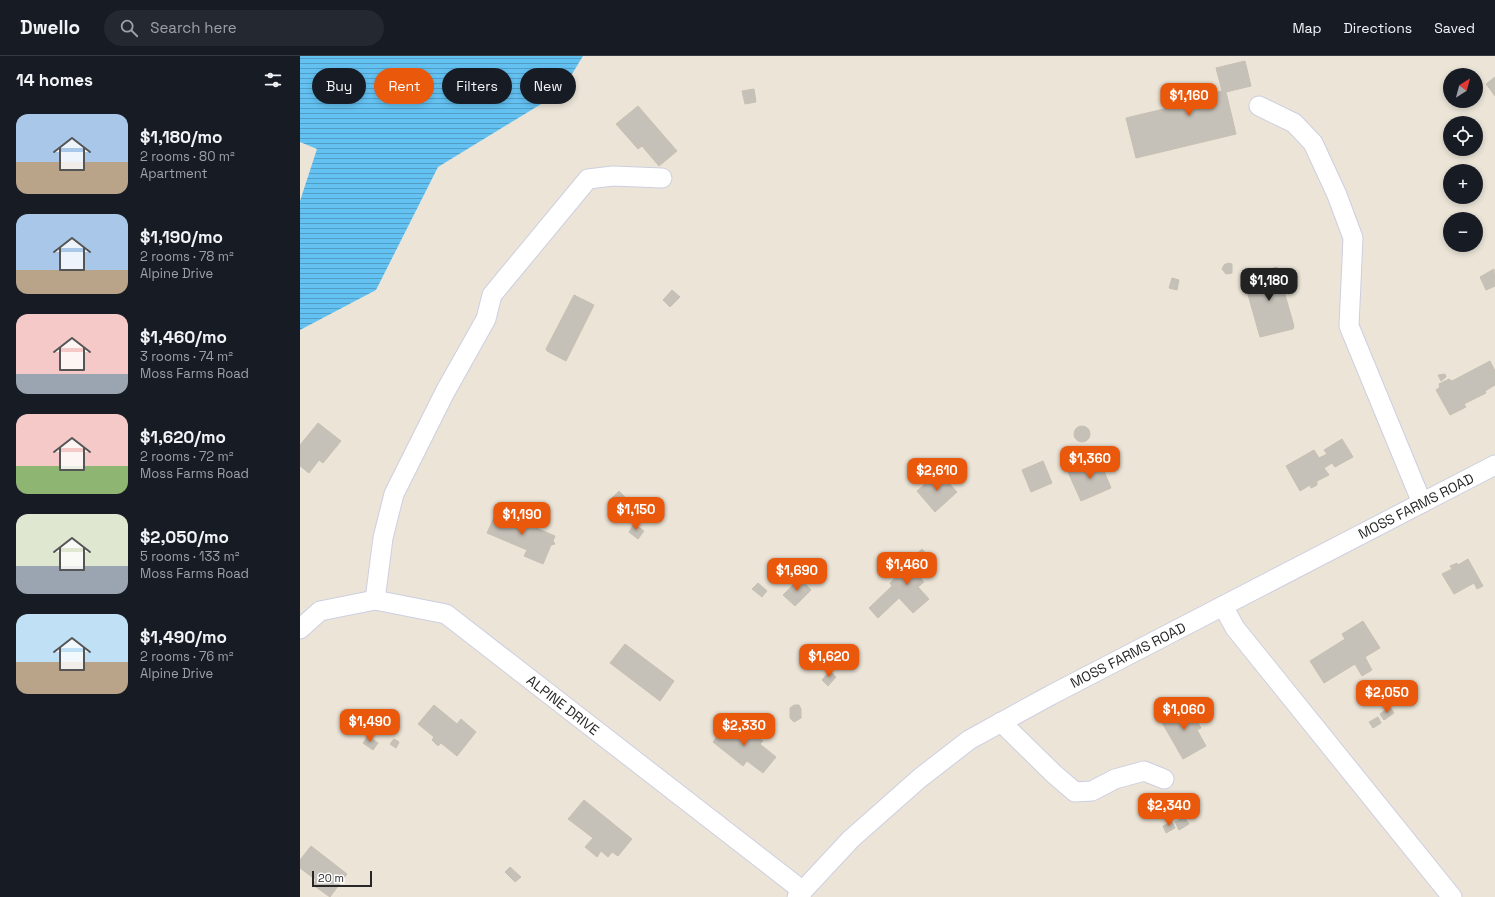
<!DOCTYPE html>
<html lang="en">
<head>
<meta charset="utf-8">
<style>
  :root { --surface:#171b24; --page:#242831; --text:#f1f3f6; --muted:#9ea1a6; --line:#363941; --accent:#ea580c }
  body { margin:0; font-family:"Space Grotesk",sans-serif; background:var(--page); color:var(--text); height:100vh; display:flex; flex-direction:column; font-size:15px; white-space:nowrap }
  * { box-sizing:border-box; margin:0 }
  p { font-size:13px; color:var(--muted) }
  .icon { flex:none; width:22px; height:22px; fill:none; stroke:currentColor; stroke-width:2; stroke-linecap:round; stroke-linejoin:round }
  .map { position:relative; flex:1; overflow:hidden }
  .panel { display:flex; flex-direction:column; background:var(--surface); width:300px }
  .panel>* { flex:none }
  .guide { position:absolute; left:12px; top:12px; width:380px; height:36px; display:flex; gap:8px }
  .needle { width:26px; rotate:36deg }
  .controls { position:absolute; left:1143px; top:12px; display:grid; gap:8px }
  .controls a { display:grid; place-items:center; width:40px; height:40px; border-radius:50%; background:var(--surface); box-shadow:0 2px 6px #0003; font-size:20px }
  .scale { position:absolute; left:12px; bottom:10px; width:60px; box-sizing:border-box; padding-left:4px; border:2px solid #272727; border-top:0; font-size:11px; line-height:14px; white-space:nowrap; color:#272727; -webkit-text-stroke:3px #fff; paint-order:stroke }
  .price { position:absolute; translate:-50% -34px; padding:0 9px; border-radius:8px; background:var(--accent); color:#fff; font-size:13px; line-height:26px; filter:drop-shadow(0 1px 2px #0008) }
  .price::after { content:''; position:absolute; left:50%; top:24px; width:12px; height:9px; margin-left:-6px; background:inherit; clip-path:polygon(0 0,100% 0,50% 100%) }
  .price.current { background:#222; color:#fff }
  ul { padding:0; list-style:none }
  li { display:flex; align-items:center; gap:12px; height:100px; padding:0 16px }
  li span { display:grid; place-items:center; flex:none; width:112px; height:80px; border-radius:12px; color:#555 }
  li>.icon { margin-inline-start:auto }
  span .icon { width:48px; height:48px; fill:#fffc; stroke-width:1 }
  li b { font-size:17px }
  h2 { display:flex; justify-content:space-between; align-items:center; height:48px; padding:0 16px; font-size:17px }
  .chip { padding:0 14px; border-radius:18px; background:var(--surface); box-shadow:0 2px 6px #0003; font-size:14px; line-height:36px }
  .chip.current { background:var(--accent); color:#fff }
  header { display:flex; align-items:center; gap:24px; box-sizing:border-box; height:56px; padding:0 20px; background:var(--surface); border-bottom:1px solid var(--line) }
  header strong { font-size:19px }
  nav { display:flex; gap:22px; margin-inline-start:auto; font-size:14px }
  .search { width:280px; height:36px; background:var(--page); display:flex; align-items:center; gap:10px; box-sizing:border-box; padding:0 14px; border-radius:22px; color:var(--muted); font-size:15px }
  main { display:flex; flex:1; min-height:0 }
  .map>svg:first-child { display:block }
  .water { fill:url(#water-rules) }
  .building { fill:#c6c1b8; stroke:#c6c0b2 }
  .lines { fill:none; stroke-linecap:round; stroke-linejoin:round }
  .minor-casing { stroke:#cdcfe1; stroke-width:21 }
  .minor { stroke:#fff; stroke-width:19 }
  .labels { text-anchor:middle; stroke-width:3; stroke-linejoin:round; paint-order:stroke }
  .street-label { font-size:14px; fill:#272727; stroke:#fff }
</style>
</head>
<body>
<header>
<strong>Dwello</strong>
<div class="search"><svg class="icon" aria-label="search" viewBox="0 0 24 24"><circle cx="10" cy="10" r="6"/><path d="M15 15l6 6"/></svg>Search here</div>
<nav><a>Map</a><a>Directions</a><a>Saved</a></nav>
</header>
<main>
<section class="panel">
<h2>14 homes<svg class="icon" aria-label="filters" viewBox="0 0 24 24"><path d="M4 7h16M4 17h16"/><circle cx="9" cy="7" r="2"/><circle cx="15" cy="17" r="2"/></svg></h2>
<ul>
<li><span style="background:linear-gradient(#a9c7e8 60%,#b9a48a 0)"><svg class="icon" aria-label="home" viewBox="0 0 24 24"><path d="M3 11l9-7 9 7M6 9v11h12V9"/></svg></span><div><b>$1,180/mo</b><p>2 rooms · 80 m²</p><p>Apartment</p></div></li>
<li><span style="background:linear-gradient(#a9c7e8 70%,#b9a48a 0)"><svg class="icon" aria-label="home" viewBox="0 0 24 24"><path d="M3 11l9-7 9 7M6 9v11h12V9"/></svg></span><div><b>$1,190/mo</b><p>2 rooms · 78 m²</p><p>Alpine Drive</p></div></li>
<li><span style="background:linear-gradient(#f6c9c9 75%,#9aa5b1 0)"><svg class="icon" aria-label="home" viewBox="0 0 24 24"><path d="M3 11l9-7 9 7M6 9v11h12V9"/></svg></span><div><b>$1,460/mo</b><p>3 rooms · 74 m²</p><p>Moss Farms Road</p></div></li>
<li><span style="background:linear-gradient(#f6c9c9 65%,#8fb573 0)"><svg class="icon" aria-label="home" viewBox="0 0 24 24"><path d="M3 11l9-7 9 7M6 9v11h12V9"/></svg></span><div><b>$1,620/mo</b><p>2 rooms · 72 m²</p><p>Moss Farms Road</p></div></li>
<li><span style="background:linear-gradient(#dfe7d0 65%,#9aa5b1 0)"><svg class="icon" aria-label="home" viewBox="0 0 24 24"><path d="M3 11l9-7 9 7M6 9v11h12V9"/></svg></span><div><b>$2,050/mo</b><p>5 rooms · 133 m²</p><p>Moss Farms Road</p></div></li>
<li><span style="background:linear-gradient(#bfe0f5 60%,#b9a48a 0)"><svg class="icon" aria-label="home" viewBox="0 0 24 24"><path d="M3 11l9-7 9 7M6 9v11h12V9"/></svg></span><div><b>$1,490/mo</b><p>2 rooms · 76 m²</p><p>Alpine Drive</p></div></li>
</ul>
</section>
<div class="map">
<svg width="1195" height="841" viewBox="0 0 1195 841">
  <defs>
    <pattern id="water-rules" width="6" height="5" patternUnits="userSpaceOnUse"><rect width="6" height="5" fill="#64c2f3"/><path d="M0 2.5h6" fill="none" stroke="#529ec5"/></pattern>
  </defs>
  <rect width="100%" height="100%" fill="#ebe4d7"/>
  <polygon class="water" points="0,0 283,0 261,36 138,111 76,234 0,274 0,145 17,93 0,86"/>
  <g class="building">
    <polygon points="945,5 951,30 926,36 936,78 836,102 826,62 872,51 869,41 888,36 890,43 922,35 916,12"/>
    <polygon points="1195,21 1195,40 1186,28"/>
    <polygon points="454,33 456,46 445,48 442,35"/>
    <polygon points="338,50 377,95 359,110 342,90 338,93 316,68"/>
    <polygon points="928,207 932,208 932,217 926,218 922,213 924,209"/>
    <polygon points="977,211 994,270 993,273 960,281 943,221"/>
    <polygon points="1194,213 1195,230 1186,234 1180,221"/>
    <polygon points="872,222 879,224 877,234 869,232"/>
    <polygon points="372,234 380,241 370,251 363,244"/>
    <polygon points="274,239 294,249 266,305 247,295 246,293"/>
    <polygon points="1190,305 1195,315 1195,329 1185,335 1186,337 1164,348 1166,351 1150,359 1136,334 1140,331 1139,328 1149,323 1152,325"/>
    <polygon points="1145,318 1146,321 1141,325 1138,319"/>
    <polygon points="18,367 41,385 23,407 19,404 9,417 0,410 0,389"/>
    <circle cx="782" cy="378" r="8"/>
    <polygon points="1042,383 1053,401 1035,411 1032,407 1024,412 1029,419 1017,425 1017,429 1011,432 1010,429 1000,435 986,410 1014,394 1019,402 1027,398 1024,394"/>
    <polygon points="799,403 811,432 781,445 768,416"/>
    <polygon points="743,405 752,427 731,436 722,414"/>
    <polygon points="639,416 657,436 635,456 617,435"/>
    <polygon points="319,435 327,443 320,451 311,443"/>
    <polygon points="197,455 255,480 253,485 255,488 251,489 243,508 224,500 227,494 187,477"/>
    <polygon points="334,468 344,475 338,483 329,476"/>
    <polygon points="622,493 637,509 621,523 624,526 618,531 629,543 613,557 599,542 578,562 569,552 592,530 590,527 601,516 599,514"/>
    <polygon points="1168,503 1183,530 1177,533 1174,527 1154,538 1142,518 1152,513 1150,510 1157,507 1158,509"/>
    <polygon points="500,522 511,534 495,550 483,539"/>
    <polygon points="458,527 467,535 462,541 452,533"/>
    <polygon points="1063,565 1080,592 1065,601 1072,614 1062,620 1055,608 1024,627 1010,605 1045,583 1042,578"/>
    <polygon points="325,588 374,625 360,645 310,607"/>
    <polygon points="530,615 536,621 528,630 522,624"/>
    <polygon points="887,648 901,672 897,674 906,690 883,703 860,663"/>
    <polygon points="134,649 157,668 161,663 176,676 157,700 141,687 138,690 132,684 134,681 118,668"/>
    <polygon points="494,649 499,649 501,653 501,662 494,666 490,662 490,652"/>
    <polygon points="1090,651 1094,657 1084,664 1080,658"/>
    <polygon points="1078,661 1081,667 1073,672 1069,666"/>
    <polygon points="429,664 451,682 454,678 463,685 460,688 476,701 463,717 447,705 443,710 413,686"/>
    <polygon points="68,680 78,687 73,694 63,687"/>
    <polygon points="94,683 99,686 96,692 90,688"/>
    <polygon points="284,744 332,783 318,800 312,796 308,801 301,795 297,801 285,791 293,782 268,763"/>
    <polygon points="884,761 889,768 879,774 875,766"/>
    <polygon points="872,766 875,772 866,777 863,770"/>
    <polygon points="11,790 47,818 30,841 13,829 16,824 0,812 0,804"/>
    <polygon points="210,811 221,821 215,826 205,816"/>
  </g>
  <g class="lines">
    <defs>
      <g id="minor">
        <polyline points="959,50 994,67 1013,87 1037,139 1053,182 1049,270 1122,447"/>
        <polyline points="75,544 83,482 94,438 145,336 186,263 192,239 288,123 313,120 362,122"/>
        <polyline points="923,550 935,572 1152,841"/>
        <polyline points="0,573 20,555 75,544 146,558 503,835"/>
        <polyline points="701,666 754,718 775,736 792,735 815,723 844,715 864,723"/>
        <polyline points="497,841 551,783 620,722 669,684 751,639 1195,409"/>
      </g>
    </defs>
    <use href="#minor" class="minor-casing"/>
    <use href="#minor" class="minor"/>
  </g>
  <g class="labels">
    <g class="street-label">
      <text transform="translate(1116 450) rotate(-27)" y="5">MOSS FARMS ROAD</text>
      <text transform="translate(828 599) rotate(-27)" y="5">MOSS FARMS ROAD</text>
      <text transform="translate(263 649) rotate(38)" y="5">ALPINE DRIVE</text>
    </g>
  </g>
</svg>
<div class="controls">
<a><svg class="needle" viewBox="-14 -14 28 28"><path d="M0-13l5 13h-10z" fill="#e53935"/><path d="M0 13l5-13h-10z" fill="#9ea1a6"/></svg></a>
<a><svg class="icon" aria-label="locate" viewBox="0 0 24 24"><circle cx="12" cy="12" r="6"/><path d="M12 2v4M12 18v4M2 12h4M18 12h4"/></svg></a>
<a>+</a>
<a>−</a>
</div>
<div class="scale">20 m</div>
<b class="price" style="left:889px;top:61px">$1,160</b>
<b class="price current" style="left:969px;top:246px">$1,180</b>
<b class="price" style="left:790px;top:424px">$1,360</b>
<b class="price" style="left:637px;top:436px">$2,610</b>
<b class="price" style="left:336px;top:475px">$1,150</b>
<b class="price" style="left:222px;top:480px">$1,190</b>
<b class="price" style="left:607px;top:530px">$1,460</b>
<b class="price" style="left:497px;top:536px">$1,690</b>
<b class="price" style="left:529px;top:622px">$1,620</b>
<b class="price" style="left:1087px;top:658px">$2,050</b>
<b class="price" style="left:884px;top:675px">$1,060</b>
<b class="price" style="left:70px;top:687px">$1,490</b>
<b class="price" style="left:444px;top:691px">$2,330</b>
<b class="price" style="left:869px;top:771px">$2,340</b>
<div class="guide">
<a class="chip">Buy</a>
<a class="chip current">Rent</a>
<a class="chip">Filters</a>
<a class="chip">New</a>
</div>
</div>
</main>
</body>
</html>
